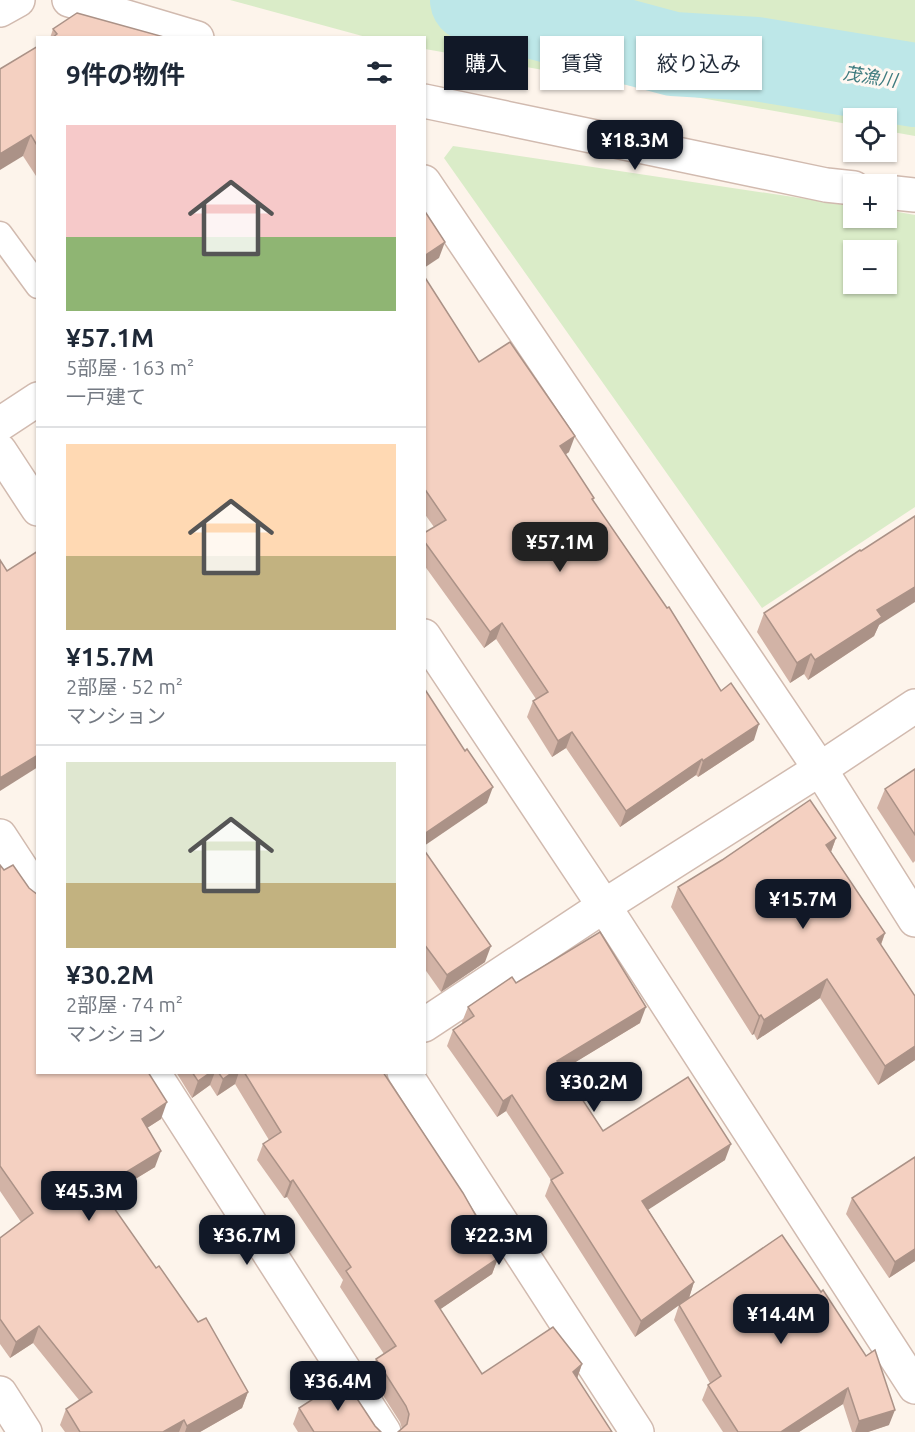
<!DOCTYPE html>
<html lang="ja">
<head>
<meta charset="utf-8">
<style>
  :root { --surface:#fff; --page:#f2f2f3; --text:#1f2937; --muted:#747a83; --line:#e0e1e3; --accent:#111827 }
  body { margin:0; font-family:Ubuntu,"Noto Sans JP",sans-serif; background:var(--page); color:var(--text); height:100vh; display:flex; flex-direction:column; font-size:22px; white-space:nowrap }
  * { box-sizing:border-box; margin:0 }
  p { font-size:20px; color:var(--muted) }
  .icon { flex:none; width:33px; height:33px; fill:none; stroke:currentColor; stroke-width:2; stroke-linecap:round; stroke-linejoin:round }
  .map { position:relative; flex:1; overflow:hidden }
  .details { position:absolute; left:36px; top:36px; width:390px; height:1038px; display:flex; flex-direction:column; background:var(--surface); border-radius:0px; box-shadow:0 2px 4px #0004 }
  .details>* { flex:none }
  .banner { position:absolute; left:444px; top:36px; width:381px; height:54px; display:flex; gap:12px }
  .tools { position:absolute; left:843px; top:108px; display:grid; gap:12px }
  .tools a { display:grid; place-items:center; width:54px; height:54px; border-radius:0px; background:var(--surface); box-shadow:0 2px 4px #0004; font-size:30px }
  .price { position:absolute; translate:-50% -51px; padding:0 14px; border-radius:12px; background:var(--accent); color:#fff; font-size:20px; line-height:39px; filter:drop-shadow(0 2px 3px #0008) }
  .price::after { content:''; position:absolute; left:50%; top:36px; width:18px; height:14px; margin-left:-9px; background:inherit; clip-path:polygon(0 0,100% 0,50% 100%) }
  .price.active { background:#222; color:#fff }
  ul { padding:0; list-style:none }
  li { display:grid; align-content:center; gap:12px; height:318px; padding:0 30px }
  li+li { border-top:2px solid var(--line) }
  li span { display:grid; place-items:center; height:186px; border-radius:0px; color:#555 }
  li>.icon { margin-inline-start:auto }
  span .icon { width:108px; height:108px; fill:#fffc; stroke-width:1 }
  li b { font-size:26px }
  h2 { display:flex; justify-content:space-between; align-items:center; height:72px; padding:0 30px; font-size:26px }
  .tag { padding:0 21px; border-radius:0px; background:var(--surface); box-shadow:0 2px 4px #0004; font-size:21px; line-height:54px }
  .tag.active { background:var(--accent); color:#fff }
  .map>svg:first-child { display:block }
  .green { fill:#daecc8; fill-rule:evenodd }
  .lines { fill:none; stroke-linecap:round; stroke-linejoin:round }
  .river { stroke:#bde7e8; stroke-width:84 }
  .lane-casing { stroke:#d1baaf; stroke-width:27 }
  .street-casing { stroke:#d1baaf; stroke-width:36 }
  .lane { stroke:#fff; stroke-width:24 }
  .street { stroke:#fff; stroke-width:33 }
  .wall { fill:#d2b3a6 }
  .shaded-wall { fill:#ab9287 }
  .building { fill:#f4d0c1; stroke:#ab9287; stroke-width:1.5 }
  .labels { text-anchor:middle; stroke-width:6; stroke-linejoin:round; paint-order:stroke }
  .water-label { font-size:18px; font-style:italic; fill:#3e7b7f; stroke:#fff8f2 }
</style>
</head>
<body>
<div class="map">
<svg width="915" height="1432" viewBox="0 0 915 1432">
  <rect width="100%" height="100%" fill="#fdf4eb"/>
  <g class="green">
    <polygon points="230,0 915,0 915,136 887,131 886,118 854,118 853,125 425,49 424,38 366,37"/>
    <path d="M453 146 853 206 854 218H886L887 210 915 215V507L762 608 444 158ZM854 250H886V284H854Z"/>
  </g>
  <g class="lines">
    <polyline class="river" points="472,0 673,54 756,59 915,85"/>
    <defs>
      <polyline id="lane" points="0,234 38,286"/>
      <g id="street">
        <polyline points="69,0 197,38"/>
        <polyline points="0,10 18,0"/>
        <polyline points="424,101 826,185 854,188"/>
        <polyline points="424,182 820,769 915,920"/>
        <polyline points="886,192 915,195"/>
        <polyline points="0,424 38,399"/>
        <polyline points="0,451 38,509"/>
        <polyline points="424,636 604,906 915,1387"/>
        <polyline points="0,836 38,894"/>
        <polyline points="424,1025 604,906 820,769 915,706"/>
        <polyline points="153,1072 384,1432"/>
        <polyline points="404,1072 637,1432"/>
        <polyline points="0,1393 25,1432"/>
      </g>
    </defs>
    <use href="#lane" class="lane-casing"/>
    <use href="#street" class="street-casing"/>
    <use href="#lane" class="lane"/>
    <use href="#street" class="street"/>
  </g>
  <g class="wall">
    <polygon points="53,29 164,38 50,38"/>
    <polygon points="38,46 38,179 23,156"/>
    <polygon points="424,276 479,362 569,452 565,455 594,498 593,501 754,740 698,777 696,775 620,827 566,748 552,757 527,717 533,701 536,699 496,639 484,648 424,565 424,533 434,527 424,513"/>
    <polygon points="764,613 879,625 874,636 808,680 804,674 790,683 757,632"/>
    <polygon points="915,769 915,861 913,863 877,808 885,789"/>
    <polygon points="836,838 831,852 885,933 881,945 915,996 915,1060 878,1085 820,998 757,1040 754,1034 752,1035 671,907 678,887"/>
    <polygon points="424,850 485,962 441,992 424,968"/>
    <polygon points="0,865 161,1119 147,1128 155,1167 106,1197 156,1268 198,1322 248,1392 242,1408 200,1432 65,1432 60,1425 66,1409 79,1400 33,1343 10,1358 0,1344 0,1238 21,1222 0,1191"/>
    <polygon points="516,983 640,1023 562,1070 603,1131 725,1160 648,1209 694,1282 689,1298 782,1235 889,1425 868,1432 852,1432 843,1404 799,1432 723,1432 702,1400 708,1385 710,1383 674,1320 679,1305 635,1337 545,1196 551,1180 506,1111 497,1117 447,1046 453,1030 462,1023 462,1022 468,1007"/>
    <polygon points="176,1072 383,1072 493,1246 492,1249 498,1258 492,1274 440,1309 482,1374 582,1364 577,1379 400,1432 402,1429 400,1422 370,1375 376,1359 384,1354 340,1287 343,1280 287,1197 284,1198 257,1160 263,1144 269,1140 235,1084 217,1096 210,1085 192,1098"/>
    <polygon points="915,1157 915,1261 889,1278 846,1214 852,1198"/>
    <polygon points="299,1408 375,1426 381,1432 298,1432 293,1424"/>
  </g>
  <g class="shaded-wall">
    <polygon points="31,135 23,156 0,170 0,154"/>
    <polygon points="445,242 439,258 424,268 424,256"/>
    <polygon points="575,436 569,452 554,462 560,446"/>
    <polygon points="915,587 915,602 879,625 874,636 808,680 815,660 877,610"/>
    <polygon points="502,623 496,639 484,648 490,632"/>
    <polygon points="811,654 804,674 790,683 797,663"/>
    <polygon points="759,724 754,740 698,777 703,761"/>
    <polygon points="572,732 566,748 552,757 558,741"/>
    <polygon points="38,755 38,767 0,791 0,778"/>
    <polygon points="702,759 696,775 620,827 626,811"/>
    <polygon points="493,787 487,803 424,846 424,834"/>
    <polygon points="836,838 829,857 826,845"/>
    <polygon points="885,933 878,952 877,939"/>
    <polygon points="491,946 485,962 441,992 447,975"/>
    <polygon points="827,979 820,998 757,1040 764,1020"/>
    <polygon points="646,1007 640,1023 551,1077 557,1061"/>
    <polygon points="761,1015 754,1034 752,1035 759,1016"/>
    <polygon points="915,1046 915,1060 878,1085 885,1066"/>
    <polygon points="211,1072 215,1072 210,1085 192,1098 198,1081"/>
    <polygon points="233,1072 239,1072 235,1084 217,1096 223,1079"/>
    <polygon points="512,1095 506,1111 497,1117 503,1101"/>
    <polygon points="167,1102 161,1119 136,1135 142,1119"/>
    <polygon points="731,1144 725,1160 637,1217 642,1201"/>
    <polygon points="161,1151 155,1167 94,1204 100,1188"/>
    <polygon points="293,1180 287,1197 284,1198 290,1182"/>
    <polygon points="915,1249 915,1261 889,1278 895,1262"/>
    <polygon points="498,1258 492,1274 429,1317 435,1301"/>
    <polygon points="694,1282 689,1298 635,1337 641,1321"/>
    <polygon points="39,1326 33,1343 10,1358 16,1342"/>
    <polygon points="582,1364 576,1381 573,1372"/>
    <polygon points="848,1388 843,1404 799,1432 781,1432"/>
    <polygon points="248,1392 242,1408 200,1432 185,1432 187,1426"/>
    <polygon points="895,1410 889,1425 868,1432 855,1432 859,1421"/>
    <polygon points="184,1420 179,1432 163,1432"/>
  </g>
  <g class="building">
    <polygon points="77,13 164,37 164,38 52,38 57,34 53,29"/>
    <polygon points="38,46 38,147 31,135 0,154 0,69"/>
    <polygon points="424,210 445,242 424,256"/>
    <polygon points="424,276 479,362 510,342 575,436 560,446 594,498 592,499 667,608 669,607 721,691 731,683 759,724 703,761 702,759 626,811 572,732 558,741 533,701 548,692 502,623 490,632 424,541 424,533 446,520 424,488"/>
    <polygon points="915,516 915,587 877,610 882,617 815,660 811,654 797,663 764,613 860,550 861,551"/>
    <polygon points="38,551 38,755 0,778 0,560 7,571"/>
    <polygon points="424,688 465,751 467,749 493,787 424,834"/>
    <polygon points="915,769 915,835 885,789"/>
    <polygon points="810,800 836,838 826,845 885,933 877,939 915,996 915,1046 885,1066 827,979 764,1020 761,1015 759,1016 678,887 722,860"/>
    <polygon points="424,850 491,946 447,975 424,944"/>
    <polygon points="0,865 4,870 13,865 29,888 38,895 38,1072 148,1072 167,1102 142,1119 161,1151 100,1188 156,1268 159,1266 198,1322 206,1318 248,1392 187,1426 184,1420 163,1432 80,1432 66,1409 92,1392 39,1326 16,1342 0,1319 0,1238 33,1213 0,1166"/>
    <polygon points="600,932 646,1007 557,1061 603,1131 688,1077 731,1144 642,1201 694,1282 641,1321 551,1180 563,1173 512,1095 503,1101 453,1030 474,1016 468,1007 512,977 516,983"/>
    <polygon points="192,1072 211,1072 198,1081"/>
    <polygon points="218,1072 233,1072 223,1079"/>
    <polygon points="244,1072 383,1072 463,1193 493,1246 491,1247 498,1258 435,1301 482,1374 553,1327 582,1364 573,1372 612,1432 398,1432 407,1424 409,1414 406,1406 376,1359 396,1346 346,1271 351,1267 293,1180 290,1182 263,1144 281,1132"/>
    <polygon points="915,1157 915,1249 895,1262 852,1198"/>
    <polygon points="782,1235 821,1292 823,1290 866,1356 875,1350 895,1410 859,1421 848,1388 781,1432 738,1432 708,1385 721,1376 679,1305"/>
    <polygon points="344,1379 375,1426 381,1432 314,1432 299,1408"/>
  </g>
  <g class="labels">
    <g class="water-label">
      <text transform="translate(870 77) rotate(9)" y="6">茂漁川</text>
    </g>
  </g>
</svg>
<div class="tools">
<a><svg class="icon" aria-label="locate" viewBox="0 0 24 24"><circle cx="12" cy="12" r="6"/><path d="M12 2v4M12 18v4M2 12h4M18 12h4"/></svg></a>
<a>+</a>
<a>−</a>
</div>
<b class="price" style="left:635px;top:171px">¥18.3M</b>
<b class="price active" style="left:560px;top:573px">¥57.1M</b>
<b class="price" style="left:803px;top:930px">¥15.7M</b>
<b class="price" style="left:594px;top:1113px">¥30.2M</b>
<b class="price" style="left:89px;top:1222px">¥45.3M</b>
<b class="price" style="left:247px;top:1266px">¥36.7M</b>
<b class="price" style="left:499px;top:1266px">¥22.3M</b>
<b class="price" style="left:781px;top:1345px">¥14.4M</b>
<b class="price" style="left:338px;top:1412px">¥36.4M</b>
<div class="banner">
<a class="tag active">購入</a>
<a class="tag">賃貸</a>
<a class="tag">絞り込み</a>
</div>
<section class="details">
<h2>9件の物件<svg class="icon" aria-label="filters" viewBox="0 0 24 24"><path d="M4 7h16M4 17h16"/><circle cx="9" cy="7" r="2"/><circle cx="15" cy="17" r="2"/></svg></h2>
<ul>
<li><span style="background:linear-gradient(#f6c9c9 60%,#8fb573 0)"><svg class="icon" aria-label="home" viewBox="0 0 24 24"><path d="M3 11l9-7 9 7M6 9v11h12V9"/></svg></span><div><b>¥57.1M</b><p>5部屋 · 163 m²</p><p>一戸建て</p></div></li>
<li><span style="background:linear-gradient(#ffd9b3 60%,#c2b280 0)"><svg class="icon" aria-label="home" viewBox="0 0 24 24"><path d="M3 11l9-7 9 7M6 9v11h12V9"/></svg></span><div><b>¥15.7M</b><p>2部屋 · 52 m²</p><p>マンション</p></div></li>
<li><span style="background:linear-gradient(#dfe7d0 65%,#c2b280 0)"><svg class="icon" aria-label="home" viewBox="0 0 24 24"><path d="M3 11l9-7 9 7M6 9v11h12V9"/></svg></span><div><b>¥30.2M</b><p>2部屋 · 74 m²</p><p>マンション</p></div></li>
</ul>
</section>
</div>
</body>
</html>
